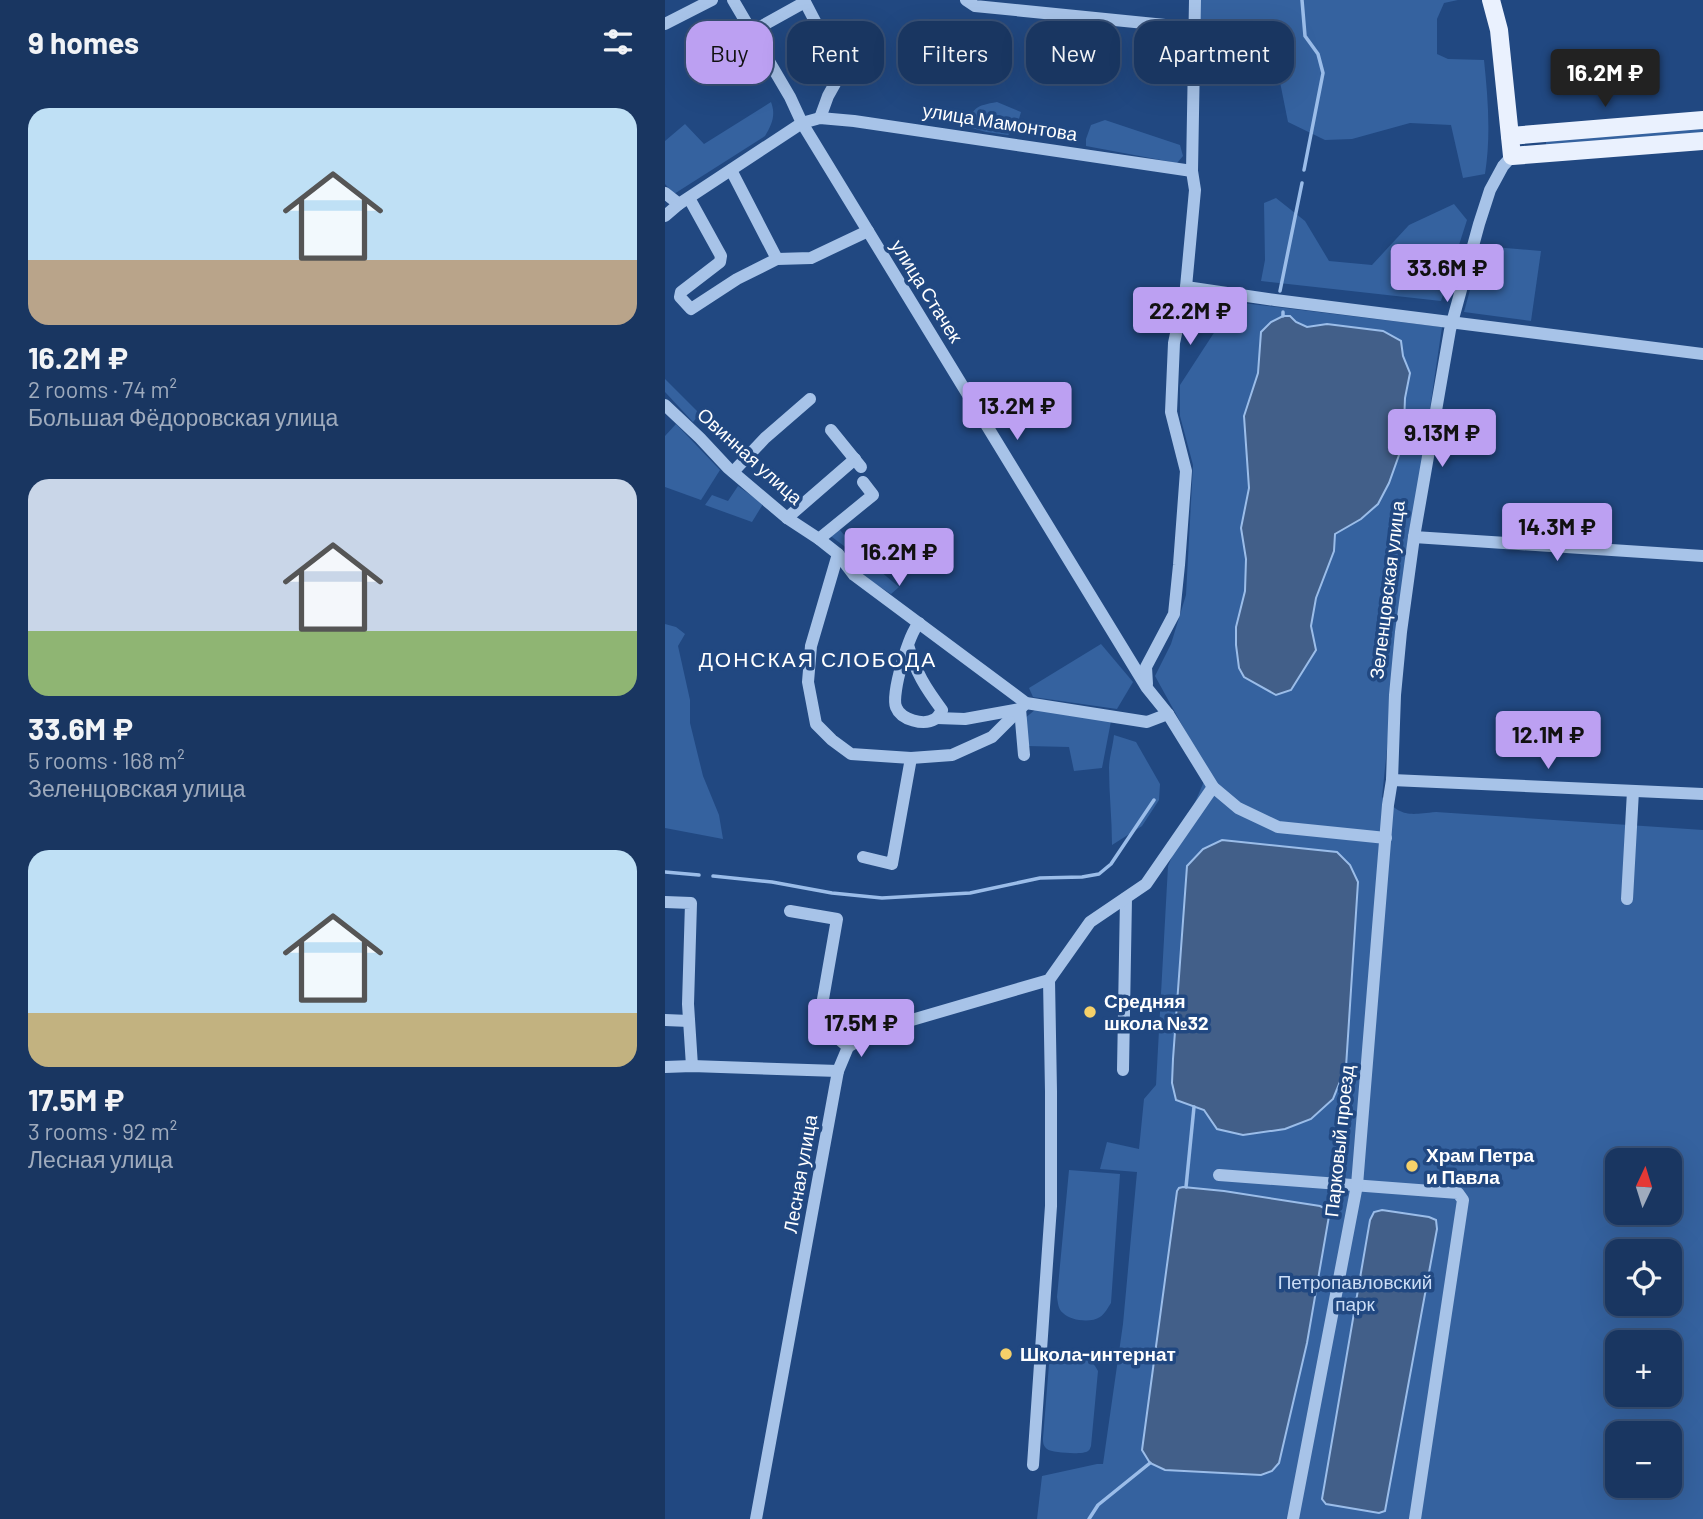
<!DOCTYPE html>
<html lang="en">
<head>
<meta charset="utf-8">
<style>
  :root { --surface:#193661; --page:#26416a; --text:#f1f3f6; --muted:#9fabbd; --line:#375076; --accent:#bca0f2 }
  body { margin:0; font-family:Barlow,sans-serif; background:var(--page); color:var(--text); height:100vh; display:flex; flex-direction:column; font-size:26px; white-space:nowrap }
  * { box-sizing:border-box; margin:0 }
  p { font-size:23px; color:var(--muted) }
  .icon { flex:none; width:38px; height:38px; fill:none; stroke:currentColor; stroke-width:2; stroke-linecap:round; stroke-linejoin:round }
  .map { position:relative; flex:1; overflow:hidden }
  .panel { display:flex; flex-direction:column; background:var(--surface); width:665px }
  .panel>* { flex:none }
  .top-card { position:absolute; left:21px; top:21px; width:665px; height:63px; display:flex; gap:14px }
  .needle { width:46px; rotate:4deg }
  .controls { position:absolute; left:940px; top:1148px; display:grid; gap:14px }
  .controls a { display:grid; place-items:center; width:77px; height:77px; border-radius:14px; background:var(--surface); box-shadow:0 7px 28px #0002,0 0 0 2px var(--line); font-size:35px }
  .price { position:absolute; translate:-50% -60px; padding:0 16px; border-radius:7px; background:var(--accent); color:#111; font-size:23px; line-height:46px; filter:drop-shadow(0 2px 4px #0008) }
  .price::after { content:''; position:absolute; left:50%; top:42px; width:21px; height:16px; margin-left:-10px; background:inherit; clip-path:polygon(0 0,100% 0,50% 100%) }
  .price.selected { background:#222; color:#fff }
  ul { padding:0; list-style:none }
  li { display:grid; align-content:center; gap:14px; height:371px; padding:0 28px }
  li span { display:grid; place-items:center; height:217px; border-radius:21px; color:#555 }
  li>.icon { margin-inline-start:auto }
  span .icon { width:126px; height:126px; fill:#fffc; stroke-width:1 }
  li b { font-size:30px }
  h2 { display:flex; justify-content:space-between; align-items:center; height:84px; padding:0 28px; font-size:30px }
  .pill { padding:0 24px; border-radius:21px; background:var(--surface); box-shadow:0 7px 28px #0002,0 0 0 2px var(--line); font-size:24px; line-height:63px }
  .pill.selected { background:var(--accent); color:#111 }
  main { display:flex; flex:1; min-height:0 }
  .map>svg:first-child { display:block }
  .green { fill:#35629f; fill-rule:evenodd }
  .water { fill:#425f89; stroke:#9bbde9; stroke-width:2 }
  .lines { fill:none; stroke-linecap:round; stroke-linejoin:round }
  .stream { stroke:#9bbde9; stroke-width:3.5 }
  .minor { stroke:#a7c3e8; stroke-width:12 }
  .major { stroke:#eaf1fe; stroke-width:18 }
  .poi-dot { fill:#f5d069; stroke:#214881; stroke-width:2.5 }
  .labels { text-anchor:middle; stroke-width:7; stroke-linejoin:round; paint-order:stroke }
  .street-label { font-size:19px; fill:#fff; stroke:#214881 }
  .poi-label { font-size:19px; font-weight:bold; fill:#fff; stroke:#214881; text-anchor:start }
  .park-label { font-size:19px; fill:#cbddf6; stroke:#214881 }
  .neighbourhood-label { font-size:21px; letter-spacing:2px; fill:#fff; stroke:#214881 }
</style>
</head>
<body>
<main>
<section class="panel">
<h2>9 homes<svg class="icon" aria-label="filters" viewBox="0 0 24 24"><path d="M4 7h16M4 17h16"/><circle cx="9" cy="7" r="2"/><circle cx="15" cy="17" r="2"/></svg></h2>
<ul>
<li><span style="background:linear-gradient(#bfe0f5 70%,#b9a48a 0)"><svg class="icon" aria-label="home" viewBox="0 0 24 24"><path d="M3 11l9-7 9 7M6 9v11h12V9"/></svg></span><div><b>16.2M ₽</b><p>2 rooms · 74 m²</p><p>Большая Фёдоровская улица</p></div></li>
<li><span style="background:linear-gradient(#c9d6e8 70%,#8fb573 0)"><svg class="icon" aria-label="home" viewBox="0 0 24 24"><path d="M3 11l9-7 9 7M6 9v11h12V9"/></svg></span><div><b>33.6M ₽</b><p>5 rooms · 168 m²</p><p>Зеленцовская улица</p></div></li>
<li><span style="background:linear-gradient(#bfe0f5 75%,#c2b280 0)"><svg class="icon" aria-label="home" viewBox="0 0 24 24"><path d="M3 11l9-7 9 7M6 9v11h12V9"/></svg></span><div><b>17.5M ₽</b><p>3 rooms · 92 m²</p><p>Лесная улица</p></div></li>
</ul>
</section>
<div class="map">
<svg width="1038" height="1519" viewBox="0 0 1038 1519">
  <rect width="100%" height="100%" fill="#214881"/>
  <g class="green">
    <path d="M535 0H793L779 3 772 19V54L783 59 819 60C823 98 826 136 820 174L798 178 786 125 745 123 687 139 660 140 623 122 614 77 535 19Z"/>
    <path d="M106 102C111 115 107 124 100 136L9 194 0 184V141L20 124 39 144Z"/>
    <path d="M332 102 356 112 351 129 343 135 321 132 300 126C310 106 311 106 332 102Z"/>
    <polygon points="440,120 515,145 518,156 512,163 421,146 421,139 426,125"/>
    <polygon points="1038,128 1038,134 881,146 881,141"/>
    <polygon points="611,198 640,221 664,261 707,265 744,225 789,204 802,220 776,301 596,281 600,260 599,203"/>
    <polygon points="817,246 876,251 866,321 799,312"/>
    <path d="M569 302 777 327 739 584 717 797C738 817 742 815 771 812L1038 830V1519H372L377 1476 432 1464H438L458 1324 472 1172 435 1169 442 1142 474 1149 479 1099 491 1085 503 866 543 772 490 676 506 644 521 595 528 465 515 416V385ZM952 1160H1004V1213H952ZM952 1251H1004V1304H952ZM952 1342H1004V1395H952ZM952 1433H1004V1486H952Z"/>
    <polygon points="0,379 35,414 28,422 0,392"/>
    <polygon points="11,424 55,470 36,500 0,487 0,436"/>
    <polygon points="73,486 98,504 87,522 40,505 47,495 63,501"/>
    <polygon points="174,529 196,555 234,587 226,594 189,570 183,549 159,531"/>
    <polygon points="0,624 11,627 20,634 13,646 25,700 25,723 38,776 54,815 58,839 0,828"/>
    <polygon points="436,644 468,682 452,709 368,697 364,688"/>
    <polygon points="371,709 446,721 437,768 409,771 404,747 362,746 359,719"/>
    <path d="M449 735 471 742 495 784 494 800 477 826 447 845C447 819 444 794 444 768 444 759 448 745 449 735Z"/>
    <path d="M404 1170 455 1174 446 1303C443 1307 440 1314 435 1317 426 1323 406 1321 398 1313 393 1309 393 1303 392 1297Z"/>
    <path d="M393 1358 426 1361 430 1366 433 1371 426 1446C425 1448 425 1450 423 1451 419 1455 387 1453 382 1449 378 1446 378 1442 378 1438L384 1364 388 1360Z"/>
  </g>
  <g class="water">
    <polygon points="618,316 625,316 631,322 642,327 662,324 718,331 736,341 738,356 745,373 740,398 739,424 734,455 724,483 713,504 696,519 670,534 669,551 651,598 646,626 651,650 626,690 611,695 579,677 574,668 571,645 571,627 580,591 581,559 576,528 584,488 579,416 593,373 596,332 606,322"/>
    <polygon points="557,840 672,852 685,865 693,882 681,1067 668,1099 646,1119 620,1129 578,1135 552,1129 539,1110 511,1100 507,1083 508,1059 522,866 538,849"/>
    <polygon points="518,1187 559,1191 655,1206 661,1209 664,1216 642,1343 614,1463 607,1471 596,1475 500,1470 485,1463 477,1450 512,1191 514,1188"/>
    <polygon points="717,1210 764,1217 771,1220 772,1229 720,1511 714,1513 661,1504 657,1499 705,1220 709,1212"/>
  </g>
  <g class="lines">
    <g class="stream">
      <polyline points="637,0 640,36 653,54 658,73 639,170"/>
      <polyline points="615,291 637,183"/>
      <polyline points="618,312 618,316"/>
      <polyline points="0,872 34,875"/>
      <polyline points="48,876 107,882 167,893 217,898 305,893 375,878 417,877 434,874 446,864 489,800"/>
      <polyline points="521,1187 529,1107"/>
      <polyline points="424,1519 433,1505 485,1463"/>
    </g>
    <g class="minor">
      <polyline points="68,0 125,97 137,123 482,688 503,714 548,787 573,808 613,827 721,838"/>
      <polyline points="301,0 310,6 530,28"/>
      <polyline points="0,24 47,0"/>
      <polyline points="86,32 140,2 153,27 177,27 182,62 163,96 155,118"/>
      <polyline points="66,170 112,259"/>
      <polyline points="0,193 14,204"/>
      <polyline points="24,198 56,256 55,262 16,292 15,297 26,309 72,279 112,259 146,258 203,231"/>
      <polyline points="0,216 14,204 137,123 155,118 189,121 527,171"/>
      <polyline points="521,287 610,300 1038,354"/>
      <polyline points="0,405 35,438 63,468 122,518 154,539 173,554 189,575 361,703 482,722 503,714"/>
      <polyline points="166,430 196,467"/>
      <polyline points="68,472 100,438 145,399"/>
      <polyline points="122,518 190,459"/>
      <polyline points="749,537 1038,556"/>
      <polyline points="154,539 208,495 198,482"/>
      <polyline points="173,554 146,646 143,682 151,724 167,740 186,754 246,758 287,755 327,737 361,703"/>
      <path d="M243 645C251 673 260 687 277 710 275 713 273 717 270 719 259 726 236 720 231 707 226 693 244 634 254 623"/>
      <polyline points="482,684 481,667 509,614 514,565 521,471 506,412 509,343 521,287 530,190 527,171 530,0"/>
      <polyline points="272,718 300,719 355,709 359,755"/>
      <polyline points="727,780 1038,794"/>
      <polyline points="198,857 227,864 246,758"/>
      <polyline points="962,899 968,791"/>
      <polyline points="0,902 26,903 23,1004 27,1066"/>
      <polyline points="125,911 172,919 154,1022 183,1047"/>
      <polyline points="0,1020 24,1021"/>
      <polyline points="0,1067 27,1066 173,1071"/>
      <polyline points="458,1070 461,898"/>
      <polyline points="554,1175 793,1193 798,1200 750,1519"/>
      <polyline points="368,1465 386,1206 386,1091 384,980"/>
      <polyline points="91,1519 173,1071 183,1047 209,1031 384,980 425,922 481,884 548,787"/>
      <polyline points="628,1519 692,1185 723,805 727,780 730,695 736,632 749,537 785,330 814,224 825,190 838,166 847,156"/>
    </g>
    <g class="major">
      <polyline points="826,0 834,30 847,156 1038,141"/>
      <polyline points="845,136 1038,120"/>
    </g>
  </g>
  <g class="poi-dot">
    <circle cx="425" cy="1012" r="7"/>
    <circle cx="747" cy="1166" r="7"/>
    <circle cx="341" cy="1354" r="7"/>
  </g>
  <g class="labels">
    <g class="street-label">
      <text transform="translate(335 122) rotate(9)" y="7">улица Мамонтова</text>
      <text transform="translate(262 291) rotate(58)" y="7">улица Стачек</text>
      <text transform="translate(85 456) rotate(42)" y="7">Овинная улица</text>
      <text transform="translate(722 590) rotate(-83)" y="7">Зеленцовская улица</text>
      <text transform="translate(674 1141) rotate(-84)" y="7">Парковый проезд</text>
      <text transform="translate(135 1174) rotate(-80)" y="7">Лесная улица</text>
    </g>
    <g class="poi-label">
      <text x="439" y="1008">Средняя<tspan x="439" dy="22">школа №32</tspan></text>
      <text x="761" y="1162">Храм Петра<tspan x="761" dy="22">и Павла</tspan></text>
      <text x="355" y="1361">Школа-интернат</text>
    </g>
    <g class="park-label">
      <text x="690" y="1289">Петропавловский<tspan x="690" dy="22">парк</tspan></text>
    </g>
    <g class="neighbourhood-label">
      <text x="153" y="667">ДОНСКАЯ СЛОБОДА</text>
    </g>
  </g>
</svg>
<div class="controls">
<a><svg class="needle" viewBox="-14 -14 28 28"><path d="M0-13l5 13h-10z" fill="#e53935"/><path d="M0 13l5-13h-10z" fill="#9fabbd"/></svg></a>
<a><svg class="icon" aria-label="locate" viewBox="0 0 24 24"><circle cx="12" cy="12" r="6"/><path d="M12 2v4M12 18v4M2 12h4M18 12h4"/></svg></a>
<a>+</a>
<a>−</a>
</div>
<b class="price selected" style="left:940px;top:109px">16.2M ₽</b>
<b class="price" style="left:782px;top:304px">33.6M ₽</b>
<b class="price" style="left:525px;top:347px">22.2M ₽</b>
<b class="price" style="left:352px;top:442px">13.2M ₽</b>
<b class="price" style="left:777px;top:469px">9.13M ₽</b>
<b class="price" style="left:892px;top:563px">14.3M ₽</b>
<b class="price" style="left:234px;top:588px">16.2M ₽</b>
<b class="price" style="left:883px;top:771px">12.1M ₽</b>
<b class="price" style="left:196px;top:1059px">17.5M ₽</b>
<div class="top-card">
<a class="pill selected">Buy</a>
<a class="pill">Rent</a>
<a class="pill">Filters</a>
<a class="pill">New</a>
<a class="pill">Apartment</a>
</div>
</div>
</main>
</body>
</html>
